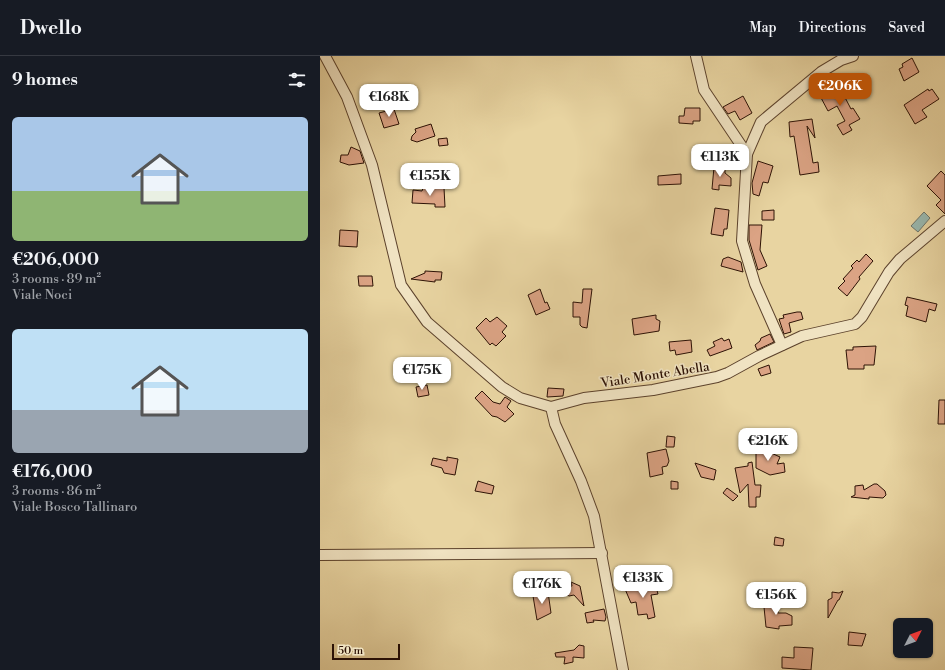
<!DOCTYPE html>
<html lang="en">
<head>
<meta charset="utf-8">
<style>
  :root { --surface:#171b24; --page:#20242c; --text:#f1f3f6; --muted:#9ea1a6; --line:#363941; --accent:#b45309 }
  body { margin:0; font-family:"Libre Bodoni",serif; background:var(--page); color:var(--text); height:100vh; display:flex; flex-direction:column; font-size:15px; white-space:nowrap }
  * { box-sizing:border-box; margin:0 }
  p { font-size:13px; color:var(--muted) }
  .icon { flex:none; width:22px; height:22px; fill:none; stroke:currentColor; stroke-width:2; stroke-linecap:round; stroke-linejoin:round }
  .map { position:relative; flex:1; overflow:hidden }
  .drawer { display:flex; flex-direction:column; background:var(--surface); width:320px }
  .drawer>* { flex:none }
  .needle { width:26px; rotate:48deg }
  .fabs { position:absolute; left:573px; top:562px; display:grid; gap:8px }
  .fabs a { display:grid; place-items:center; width:40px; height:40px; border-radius:6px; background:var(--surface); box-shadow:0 1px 3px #0004; font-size:20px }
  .scale { position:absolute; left:12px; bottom:10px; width:68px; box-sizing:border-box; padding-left:4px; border:2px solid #2d1205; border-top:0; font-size:11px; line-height:14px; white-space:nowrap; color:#2d1205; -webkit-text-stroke:3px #f0e3c2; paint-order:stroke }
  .price { position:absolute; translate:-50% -34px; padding:0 9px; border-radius:8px; background:#fff; color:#222; font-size:13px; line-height:26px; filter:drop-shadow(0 1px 2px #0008) }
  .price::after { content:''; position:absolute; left:50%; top:24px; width:12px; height:9px; margin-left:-6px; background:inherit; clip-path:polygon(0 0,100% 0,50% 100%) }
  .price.active { background:var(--accent); color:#fff }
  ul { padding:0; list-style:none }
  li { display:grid; align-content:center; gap:8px; height:212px; padding:0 12px }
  li span { display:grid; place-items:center; height:124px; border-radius:6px; color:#555 }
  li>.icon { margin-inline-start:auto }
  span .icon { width:72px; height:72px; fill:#fffc; stroke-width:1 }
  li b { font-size:17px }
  h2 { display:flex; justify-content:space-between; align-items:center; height:48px; padding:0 12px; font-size:17px }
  header { display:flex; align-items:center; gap:24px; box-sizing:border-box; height:56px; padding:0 20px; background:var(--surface); border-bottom:1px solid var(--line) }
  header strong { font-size:19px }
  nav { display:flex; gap:22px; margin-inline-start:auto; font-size:14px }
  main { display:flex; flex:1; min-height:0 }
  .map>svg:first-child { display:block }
  .water { fill:#99b7ae; stroke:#6e756a }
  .building { fill:#dba384; stroke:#2d1205 }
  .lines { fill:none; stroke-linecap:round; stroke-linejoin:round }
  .street-casing { stroke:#5c422c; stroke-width:12 }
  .street { stroke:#f0e3c2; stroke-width:10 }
  .labels { text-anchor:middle; stroke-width:3; stroke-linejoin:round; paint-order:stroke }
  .street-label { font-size:13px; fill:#2d1205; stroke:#f0e3c2 }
</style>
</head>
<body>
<header>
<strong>Dwello</strong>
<nav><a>Map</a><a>Directions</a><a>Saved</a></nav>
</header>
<main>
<section class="drawer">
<h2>9 homes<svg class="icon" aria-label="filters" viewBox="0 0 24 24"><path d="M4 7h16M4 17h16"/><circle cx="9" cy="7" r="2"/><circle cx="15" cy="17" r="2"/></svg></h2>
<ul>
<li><span style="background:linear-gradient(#a9c7e8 60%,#8fb573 0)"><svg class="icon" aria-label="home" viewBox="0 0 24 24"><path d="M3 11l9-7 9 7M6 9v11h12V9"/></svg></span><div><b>€206,000</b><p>3 rooms · 89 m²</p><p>Viale Noci</p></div></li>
<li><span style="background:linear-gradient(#bfe0f5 65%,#9aa5b1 0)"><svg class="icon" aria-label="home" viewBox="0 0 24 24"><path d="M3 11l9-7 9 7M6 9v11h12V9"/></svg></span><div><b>€176,000</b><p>3 rooms · 86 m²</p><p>Viale Bosco Tallinaro</p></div></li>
</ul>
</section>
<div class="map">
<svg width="625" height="614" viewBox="0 0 625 614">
  <rect width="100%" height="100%" fill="#e8d4a1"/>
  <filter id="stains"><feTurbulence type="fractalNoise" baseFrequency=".005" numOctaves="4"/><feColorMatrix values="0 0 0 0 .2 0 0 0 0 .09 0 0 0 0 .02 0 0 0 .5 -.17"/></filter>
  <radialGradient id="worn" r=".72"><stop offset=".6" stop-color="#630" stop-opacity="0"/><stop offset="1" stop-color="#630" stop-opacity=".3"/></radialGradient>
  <polygon class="water" points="604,156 610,162 598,176 591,170"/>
  <g class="building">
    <polygon points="592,2 599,16 584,25 579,13 583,11 582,8"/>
    <polygon points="518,28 531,53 533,52 540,63 529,69 532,74 523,79 517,69 525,65 517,50 508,55 499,38"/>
    <polygon points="608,33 609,35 612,33 619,43 602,54 607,61 595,68 584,49"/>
    <polygon points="423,40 432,57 420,64 415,55 408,58 403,51"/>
    <polygon points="365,52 380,52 380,65 373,65 373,68 359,67 359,60 364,60"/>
    <polygon points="74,53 79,68 64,72 59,57"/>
    <polygon points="492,63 495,82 487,70 493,107 498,106 499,116 480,119 474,80 470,81 469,66"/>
    <polygon points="111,68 115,80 97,86 91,84 92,80 96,76 95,73"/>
    <polygon points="127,82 128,89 119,90 118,83"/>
    <polygon points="31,91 40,95 44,107 29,109 20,106 21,99 28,99"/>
    <polygon points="438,105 453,110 448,127 443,126 439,140 433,138 432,127"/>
    <polygon points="394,111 405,112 405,117 411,122 411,130 399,129 399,134 392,133"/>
    <polygon points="621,115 625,119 625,158 616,149 621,144 607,130"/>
    <polygon points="361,118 361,128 338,129 338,120"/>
    <polygon points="103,132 124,132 125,151 115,151 115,148 92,147 93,134 102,135"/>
    <polygon points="395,152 409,154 407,173 404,173 403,180 391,178"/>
    <polygon points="454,154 454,164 442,164 442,155"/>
    <polygon points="429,169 442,169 440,194 447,210 438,214 429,184"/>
    <polygon points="20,174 38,175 37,191 19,190"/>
    <polygon points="546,198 553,205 539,221 540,223 527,240 518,232 525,225 523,223 533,212 531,210 537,204 539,206"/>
    <polygon points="408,201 421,206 423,216 401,210 403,203"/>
    <polygon points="105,215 122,216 121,224 115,224 115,226 91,223 105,217"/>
    <polygon points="38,220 52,220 53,230 39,230"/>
    <polygon points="220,233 225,247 227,246 230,253 216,259 208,239"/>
    <polygon points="263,233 272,233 267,272 262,271 260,269 260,261 253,261 253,246 262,247"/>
    <polygon points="587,241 617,248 615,255 609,253 606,266 586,260 588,250 585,249"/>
    <polygon points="477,256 481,256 483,263 469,267 471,276 464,278 459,263 464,262 463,259"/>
    <polygon points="336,259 336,263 340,265 339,275 314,279 312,263"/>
    <polygon points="177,261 187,270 182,276 186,280 176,290 172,287 170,289 156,272 166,262 170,266"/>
    <polygon points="450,278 454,286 437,294 435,289 440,285 441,282"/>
    <polygon points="402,282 404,285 409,283 412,292 390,300 387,294 395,290 393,286"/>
    <polygon points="371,284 372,296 356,299 355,294 350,295 349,286"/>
    <polygon points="556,290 554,309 544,309 544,313 528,313 526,294 533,294 533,291"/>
    <polygon points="449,309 451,317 441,320 438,313"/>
    <polygon points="107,329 109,339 98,341 96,331"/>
    <polygon points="228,332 244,333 243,340 227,341"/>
    <polygon points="162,335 173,346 180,348 185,341 191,345 187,351 194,358 185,366 177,361 172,360 155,342"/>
    <polygon points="619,344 625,344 625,368 618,368"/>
    <polygon points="347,380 355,381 354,391 346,391"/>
    <polygon points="436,390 460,401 457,408 464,407 465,416 450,419 436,412"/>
    <polygon points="346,393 349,405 347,410 342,411 343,418 330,421 327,397"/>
    <polygon points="127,401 138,403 135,419 124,417 122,412 111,409 113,402 127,405"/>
    <polygon points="432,406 435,429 441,429 440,441 436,441 436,451 429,451 428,428 420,437 415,412 428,410 428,407"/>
    <polygon points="375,407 396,414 394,424 381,421"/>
    <polygon points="158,425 174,430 172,438 155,435"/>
    <polygon points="351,425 358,426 358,433 351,433"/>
    <polygon points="554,428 557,428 565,435 566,439 563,442 549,441 549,443 531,441 535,439 535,430 543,429 544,434"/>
    <polygon points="407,432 418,440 413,445 403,437"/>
    <polygon points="455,481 464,483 463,490 454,489"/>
    <polygon points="251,526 260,530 264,550 254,539 249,540 246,538 244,531 252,530"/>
    <polygon points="329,528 330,532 336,531 338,538 331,539 335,561 328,563 327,558 318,559 316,546 311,547 305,533"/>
    <polygon points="523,535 519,544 518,544 508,562 508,544 512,542 512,536 519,537"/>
    <polygon points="228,536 231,557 217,564 213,540 216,539 216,537"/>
    <polygon points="449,544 458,544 458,557 466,557 472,560 472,569 459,570 459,573 446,571 444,551 449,551"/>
    <polygon points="284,553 286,561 285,565 273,564 274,566 267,567 265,557"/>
    <polygon points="529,576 546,578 542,590 528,589"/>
    <polygon points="259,589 264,590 264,602 253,601 253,606 244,608 245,601 236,601 235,597 254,594"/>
    <polygon points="474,591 493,592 491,614 462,612 462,601 474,602"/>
  </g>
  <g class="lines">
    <defs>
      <g id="street">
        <polyline points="5,0 27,41 52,109 81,229 107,266 182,331 200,342 231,351"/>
        <polyline points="376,0 384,34 427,98 422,185 435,228 462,289"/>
        <polyline points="427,98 441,66 501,16 521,4 533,0"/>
        <polyline points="231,351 264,342 333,334 397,321 408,317 439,300 482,280 535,268 542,261 569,216 580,203 625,165"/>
        <polyline points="231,351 235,368 261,425 274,460 303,614"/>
        <polyline points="0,499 282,497"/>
      </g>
    </defs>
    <use href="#street" class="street-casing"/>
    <use href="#street" class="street"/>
  </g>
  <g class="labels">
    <g class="street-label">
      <text transform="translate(335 318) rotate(-9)" y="5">Viale Monte Abella</text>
    </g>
  </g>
  <rect width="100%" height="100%" filter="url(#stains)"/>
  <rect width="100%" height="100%" fill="url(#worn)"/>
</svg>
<div class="fabs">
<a><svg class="needle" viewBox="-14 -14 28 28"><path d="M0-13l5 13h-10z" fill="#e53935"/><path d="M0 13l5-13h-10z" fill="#9ea1a6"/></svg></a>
</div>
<div class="scale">50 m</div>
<b class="price active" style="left:520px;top:51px">€206K</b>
<b class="price" style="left:69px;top:62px">€168K</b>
<b class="price" style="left:400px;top:122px">€113K</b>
<b class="price" style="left:110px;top:141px">€155K</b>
<b class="price" style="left:102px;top:335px">€175K</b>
<b class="price" style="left:448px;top:406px">€216K</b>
<b class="price" style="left:323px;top:543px">€133K</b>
<b class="price" style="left:222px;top:549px">€176K</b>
<b class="price" style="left:456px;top:560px">€156K</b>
</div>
</main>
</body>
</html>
